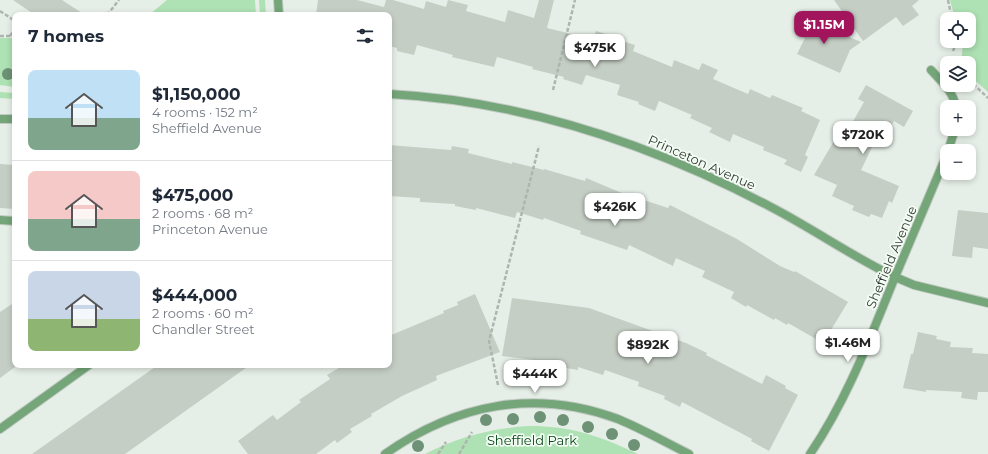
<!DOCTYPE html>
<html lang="en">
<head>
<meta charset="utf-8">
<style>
  :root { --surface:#fff; --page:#f6f6f7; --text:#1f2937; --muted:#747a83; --line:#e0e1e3; --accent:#a2155c }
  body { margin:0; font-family:Montserrat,sans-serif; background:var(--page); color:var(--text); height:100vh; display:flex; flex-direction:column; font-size:15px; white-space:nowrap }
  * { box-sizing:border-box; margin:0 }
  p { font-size:13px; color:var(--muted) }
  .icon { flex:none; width:22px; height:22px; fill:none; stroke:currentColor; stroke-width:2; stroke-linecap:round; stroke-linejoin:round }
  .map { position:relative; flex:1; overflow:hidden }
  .panel { position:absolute; left:12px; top:12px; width:380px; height:356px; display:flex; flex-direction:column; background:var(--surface); border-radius:8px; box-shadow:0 2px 6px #0003 }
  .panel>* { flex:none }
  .controls { position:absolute; left:940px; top:12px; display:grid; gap:8px }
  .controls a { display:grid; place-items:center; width:36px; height:36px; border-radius:8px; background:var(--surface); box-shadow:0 2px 6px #0003; font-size:20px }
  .price { position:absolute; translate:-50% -34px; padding:0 9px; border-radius:8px; background:#fff; color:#222; font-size:13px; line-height:26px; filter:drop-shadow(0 1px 2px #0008) }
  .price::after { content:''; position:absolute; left:50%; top:24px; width:12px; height:9px; margin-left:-6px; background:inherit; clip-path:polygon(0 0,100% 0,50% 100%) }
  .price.current { background:var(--accent); color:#fff }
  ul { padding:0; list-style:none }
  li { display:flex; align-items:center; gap:12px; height:100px; padding:0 16px }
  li+li { border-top:1px solid var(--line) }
  li span { display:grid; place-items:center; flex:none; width:112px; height:80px; border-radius:8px; color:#555 }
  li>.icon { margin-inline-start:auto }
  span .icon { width:48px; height:48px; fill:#fffc; stroke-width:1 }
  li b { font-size:17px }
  h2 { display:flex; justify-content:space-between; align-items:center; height:48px; padding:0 16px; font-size:17px }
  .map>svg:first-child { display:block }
  .green { fill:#aee1b3 }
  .building { fill:#c5cec5 }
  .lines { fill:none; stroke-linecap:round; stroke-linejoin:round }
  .service-casing { stroke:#c3cbc4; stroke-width:10 }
  .minor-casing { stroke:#c3cbc4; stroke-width:10 }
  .tertiary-casing { stroke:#c3cbc4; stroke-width:10 }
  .path { stroke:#aeb5af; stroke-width:2.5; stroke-dasharray:4 2; stroke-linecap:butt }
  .service { stroke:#74a679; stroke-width:8 }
  .minor { stroke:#74a679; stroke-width:8 }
  .tertiary { stroke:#74a679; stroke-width:8 }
  .tree { fill:#6d9276 }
  .labels { text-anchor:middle; stroke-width:3.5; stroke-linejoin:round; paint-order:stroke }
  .street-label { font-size:13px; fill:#363a36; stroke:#f4fdf4 }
  .park-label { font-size:13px; fill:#0a4619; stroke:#f4fdf4 }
</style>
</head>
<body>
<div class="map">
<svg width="988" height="454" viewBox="0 0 988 454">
  <rect width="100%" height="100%" fill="#e6efe7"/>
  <g class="green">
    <polygon points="167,0 255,0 256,15 149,15"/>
    <polygon points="259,0 265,0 266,15 260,15"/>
    <path d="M950 0H988V92L969 75V63H963C960 56 964 49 962 41H969V19H955Z"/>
    <polygon points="0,38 15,38 15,87 0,85"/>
    <polygon points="0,92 15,93 15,99 0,98"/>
    <path d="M529 426C571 426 600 436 638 454H425C458 437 492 428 529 426Z"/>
  </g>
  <g class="building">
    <polygon points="13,0 62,0 85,15 35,15"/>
    <polygon points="318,0 357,0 384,7 386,0 393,0 424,9 426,1 446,7 448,0 468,5 466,11 505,22 508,10 534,18 539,0 554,0 547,28 593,39 596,31 613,36 613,38 635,45 633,51 672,67 674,60 699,70 702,63 718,70 713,79 748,94 750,89 770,98 772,95 803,108 801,111 820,120 805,155 808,157 801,172 784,164 787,160 763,150 764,147 733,134 730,142 709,132 712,128 690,118 692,115 659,101 655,111 638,104 639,102 617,95 620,85 586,75 582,85 563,79 564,77 532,69 533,67 497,57 494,67 452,57 453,55 417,45 414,55 397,51 397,48 389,46 389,15 316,15"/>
    <polygon points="834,0 919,0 912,6 919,15 903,26 896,17 863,41"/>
    <polygon points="802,17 861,42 850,50 840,73 797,54 805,38 795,34"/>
    <polygon points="866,85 913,111 904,127 894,121 886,134 880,131 861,170 899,186 892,203 889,201 882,218 871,214 869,217 852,210 854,206 832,196 837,185 814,175 841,129 847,132 864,102 858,99"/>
    <polygon points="389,145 451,150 452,146 469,149 468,153 512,164 512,162 544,170 544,169 585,181 586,178 641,201 641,199 668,208 670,205 737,239 780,266 794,272 795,271 848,302 823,343 788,323 787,325 775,318 774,320 747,305 746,307 731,298 734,292 702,277 705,271 676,258 673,266 629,245 627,250 580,234 581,231 544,218 543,220 517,212 515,218 476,208 476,210 455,206 455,204 420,202 420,198 389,196"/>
    <polygon points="0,164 15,165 15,209 0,208"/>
    <polygon points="958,210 988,213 988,249 973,247 972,258 952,256"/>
    <polygon points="475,294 500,352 436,376 437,380 402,396 371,414 372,416 350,429 352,432 337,443 335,440 316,454 248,454 238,441 273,415 277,420 301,402 299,400 330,379 327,375 344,365 389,365 389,336 444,313 443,311 458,305 457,302"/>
    <polygon points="512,298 589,308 686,343 707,353 706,355 762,384 766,375 786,386 785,388 798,395 769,451 751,441 752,439 682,402 680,407 664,399 665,396 638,386 639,382 605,370 603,375 578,367 578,370 559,367 559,363 502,356"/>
    <polygon points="15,302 15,367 0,378 0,312"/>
    <polygon points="918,332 937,336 936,339 951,342 950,347 973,348 972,353 988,354 988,392 978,392 977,400 961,398 962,392 926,390 926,392 903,388 911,354 913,354"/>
    <polygon points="158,365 250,365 125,454 32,454"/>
  </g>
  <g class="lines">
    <defs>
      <polyline id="service" points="0,220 15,221"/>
      <g id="minor">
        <polyline points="278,0 279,15"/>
        <path d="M931 70C941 81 953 91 956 107"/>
        <polyline points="948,151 955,129"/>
        <polyline points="895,277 947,154"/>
        <polyline points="0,429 89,365"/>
        <path d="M385 454C456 404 535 388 618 419 642 429 665 442 689 454"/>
      </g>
      <g id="tertiary">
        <path d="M389 94C522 101 651 144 769 206 812 228 851 256 895 277L914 285 988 303"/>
        <polyline points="0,119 15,119"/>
        <path d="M810 454C847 400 870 338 895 277"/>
      </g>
    </defs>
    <use href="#service" class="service-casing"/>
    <use href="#minor" class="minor-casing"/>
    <use href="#tertiary" class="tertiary-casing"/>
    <g class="path">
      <polyline points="948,0 952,19"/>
      <polyline points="0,11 15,21"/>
      <polyline points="107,15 119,0"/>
      <polyline points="0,36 15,36"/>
      <polyline points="10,36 15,29"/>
      <polyline points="953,51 957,41"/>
      <polyline points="969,80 988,98"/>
      <polyline points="553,90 575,0"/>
      <polyline points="498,385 489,341 539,146"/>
      <polyline points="438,454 446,442"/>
      <polyline points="459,454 472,432"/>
    </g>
    <use href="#service" class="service"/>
    <use href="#minor" class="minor"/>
    <use href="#tertiary" class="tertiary"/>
  </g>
  <g class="tree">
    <circle cx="8" cy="74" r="6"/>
    <circle cx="540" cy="417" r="6"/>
    <circle cx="513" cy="419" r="6"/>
    <circle cx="486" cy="420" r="6"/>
    <circle cx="563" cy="420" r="6"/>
    <circle cx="588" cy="427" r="6"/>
    <circle cx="612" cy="434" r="6"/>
    <circle cx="634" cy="445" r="6"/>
    <circle cx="418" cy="446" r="6"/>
  </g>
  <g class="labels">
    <g class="street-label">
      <text transform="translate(702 162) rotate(24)" y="5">Princeton Avenue</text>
      <text transform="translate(891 257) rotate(-67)" y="5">Sheffield Avenue</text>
    </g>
    <g class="park-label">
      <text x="532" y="445">Sheffield Park</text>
    </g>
  </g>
</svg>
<div class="controls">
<a><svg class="icon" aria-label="locate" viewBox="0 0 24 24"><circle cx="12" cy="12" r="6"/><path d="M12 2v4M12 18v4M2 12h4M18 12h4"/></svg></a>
<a><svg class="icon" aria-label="layers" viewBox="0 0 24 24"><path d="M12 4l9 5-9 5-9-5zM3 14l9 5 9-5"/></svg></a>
<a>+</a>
<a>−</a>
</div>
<b class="price current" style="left:824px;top:45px">$1.15M</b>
<b class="price" style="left:595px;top:68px">$475K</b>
<b class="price" style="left:863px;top:155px">$720K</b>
<b class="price" style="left:615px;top:227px">$426K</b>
<b class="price" style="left:848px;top:363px">$1.46M</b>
<b class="price" style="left:648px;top:365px">$892K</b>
<b class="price" style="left:535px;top:394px">$444K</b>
<section class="panel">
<h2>7 homes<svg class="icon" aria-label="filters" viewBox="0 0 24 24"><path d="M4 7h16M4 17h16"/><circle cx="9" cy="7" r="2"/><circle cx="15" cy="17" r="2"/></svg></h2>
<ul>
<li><span style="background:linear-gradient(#bfe0f5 60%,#7fa58c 0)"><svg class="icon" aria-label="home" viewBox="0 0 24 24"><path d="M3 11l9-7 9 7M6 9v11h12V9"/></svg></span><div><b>$1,150,000</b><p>4 rooms · 152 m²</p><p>Sheffield Avenue</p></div></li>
<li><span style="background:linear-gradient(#f6c9c9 60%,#7fa58c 0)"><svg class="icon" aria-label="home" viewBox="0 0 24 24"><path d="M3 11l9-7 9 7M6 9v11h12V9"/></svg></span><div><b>$475,000</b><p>2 rooms · 68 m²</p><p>Princeton Avenue</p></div></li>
<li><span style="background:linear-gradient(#c9d6e8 60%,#8fb573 0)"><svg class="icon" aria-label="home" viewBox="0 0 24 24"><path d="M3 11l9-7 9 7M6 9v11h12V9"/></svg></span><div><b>$444,000</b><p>2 rooms · 60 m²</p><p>Chandler Street</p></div></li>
</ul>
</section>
</div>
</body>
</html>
